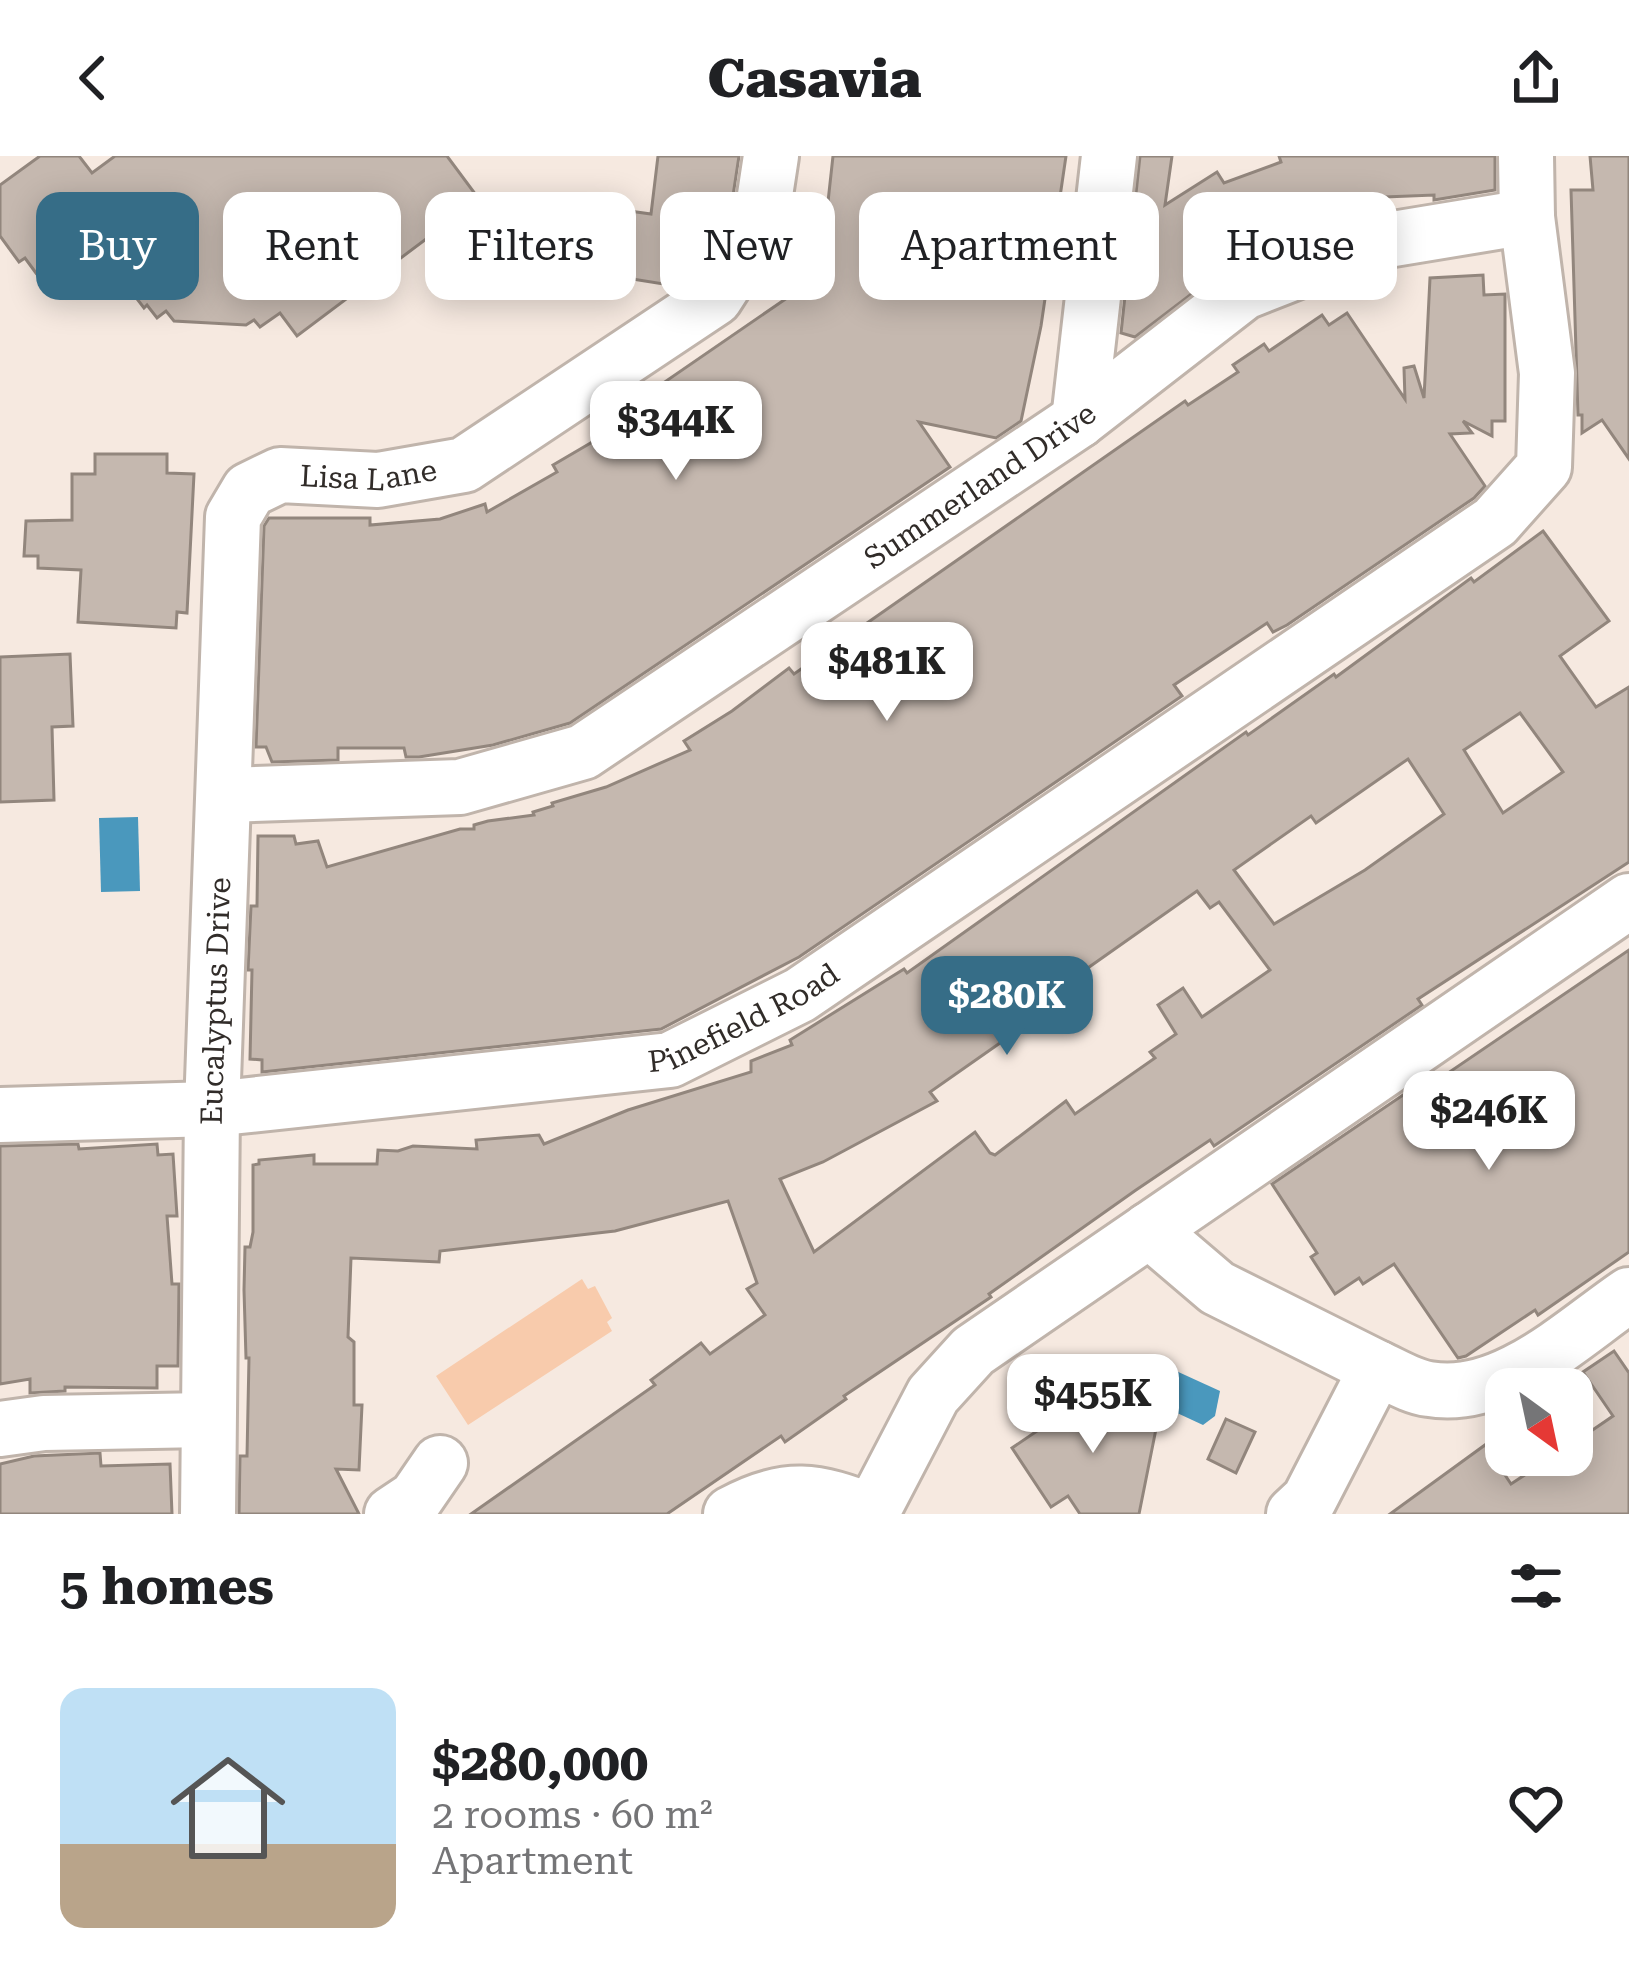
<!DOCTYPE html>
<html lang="en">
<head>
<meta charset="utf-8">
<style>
  :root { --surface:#fff; --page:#f6f6f6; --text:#202124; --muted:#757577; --accent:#366d87 }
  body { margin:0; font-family:"Roboto Serif",serif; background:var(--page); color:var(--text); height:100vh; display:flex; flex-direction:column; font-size:45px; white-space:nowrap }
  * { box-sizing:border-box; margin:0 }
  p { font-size:39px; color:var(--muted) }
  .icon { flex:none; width:66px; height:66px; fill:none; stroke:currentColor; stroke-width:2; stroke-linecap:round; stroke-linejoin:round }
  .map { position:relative; height:1358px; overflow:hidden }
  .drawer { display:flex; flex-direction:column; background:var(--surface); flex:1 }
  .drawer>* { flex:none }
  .hud { position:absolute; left:36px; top:36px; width:1557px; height:108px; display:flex; gap:24px }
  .needle { width:78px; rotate:147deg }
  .buttons { position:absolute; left:1485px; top:1212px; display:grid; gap:24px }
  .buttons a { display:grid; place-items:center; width:108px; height:108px; border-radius:24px; background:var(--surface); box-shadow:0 6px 30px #0003; font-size:60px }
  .price { position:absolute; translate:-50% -102px; padding:0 27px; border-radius:24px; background:#fff; color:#222; font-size:39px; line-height:78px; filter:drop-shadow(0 3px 6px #0008) }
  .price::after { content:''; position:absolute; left:50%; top:72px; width:36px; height:27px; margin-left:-18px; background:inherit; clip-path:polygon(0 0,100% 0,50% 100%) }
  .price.selected { background:var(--accent); color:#fff }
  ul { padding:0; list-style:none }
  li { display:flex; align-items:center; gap:36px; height:300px; padding:0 60px }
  li span { display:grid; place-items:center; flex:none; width:336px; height:240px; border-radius:24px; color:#555 }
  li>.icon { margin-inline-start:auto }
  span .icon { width:144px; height:144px; fill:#fffc; stroke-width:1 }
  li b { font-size:51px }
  h2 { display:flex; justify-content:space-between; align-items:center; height:144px; padding:0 60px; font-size:51px }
  .chip { padding:0 42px; border-radius:24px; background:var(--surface); box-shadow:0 6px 30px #0003; font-size:42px; line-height:108px }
  .chip.selected { background:var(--accent); color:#fff }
  header { display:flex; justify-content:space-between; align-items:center; height:156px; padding:0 60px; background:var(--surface); font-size:54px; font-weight:800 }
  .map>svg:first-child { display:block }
  .green { fill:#f8cbac }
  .water { fill:#4a98bd }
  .building { fill:#c5b8af; stroke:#92867d; stroke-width:3; fill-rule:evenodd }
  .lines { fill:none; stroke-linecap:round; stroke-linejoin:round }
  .minor-casing { stroke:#c0b4ab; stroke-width:60 }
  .minor { stroke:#fff; stroke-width:54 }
  .labels { text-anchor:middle; stroke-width:10; stroke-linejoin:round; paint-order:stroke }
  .street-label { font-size:30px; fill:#312c29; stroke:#f6e9e0 }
</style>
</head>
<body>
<header><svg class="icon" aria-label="back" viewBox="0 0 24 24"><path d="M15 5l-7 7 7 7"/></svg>Casavia<svg class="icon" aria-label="share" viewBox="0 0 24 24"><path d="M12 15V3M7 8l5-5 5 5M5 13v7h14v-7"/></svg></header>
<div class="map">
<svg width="1629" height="1358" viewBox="0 0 1629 1358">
  <rect width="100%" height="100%" fill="#f6e9e0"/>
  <polygon class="green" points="582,1123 588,1133 595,1130 612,1162 607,1166 612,1175 468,1269 436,1220"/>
  <g class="water">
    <polygon points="138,661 140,735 101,736 99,662"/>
    <polygon points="1163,1209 1220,1235 1215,1260 1203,1269 1149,1244 1150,1225"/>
  </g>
  <g class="building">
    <polygon points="40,0 79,0 92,17 115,0 447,0 476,39 463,50 466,53 297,180 280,157 260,171 254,164 246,169 174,165 166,155 157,162 147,149 144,152 115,114 90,133 58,100 36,117 25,102 19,106 0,80 0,29"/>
    <polygon points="658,0 739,0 731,53 720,52 715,84 695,115 687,114 685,124 676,130 626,122 630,100 616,97 622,54 651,58"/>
    <polygon points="833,0 1066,0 1041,170 1021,265 996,282 919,266 950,311 570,567 493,589 419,601 406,601 404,592 338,592 338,604 272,606 266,591 256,591 264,370 269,362 370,362 370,369 440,363 485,348 487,356 557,316 553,309 611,275 605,267 803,131 794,130 813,106 805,103 827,55"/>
    <polygon points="1140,0 1172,0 1165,49 1217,16 1224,27 1281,6 1279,0 1495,0 1495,34 1434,44 1434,39 1360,42 1365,56 1232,107 1135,181 1121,177"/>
    <polygon points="1590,0 1629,0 1629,303 1602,264 1582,277 1582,259 1578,259 1571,34 1593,34"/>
    <polygon points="1483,119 1484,139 1505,138 1505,265 1492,265 1492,280 1463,265 1472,277 1450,278 1485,330 1474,342 1287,469 1273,476 1267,467 1174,529 1182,540 799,801 661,873 262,916 262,904 250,903 252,814 248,814 251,750 257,750 258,680 294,680 296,688 318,685 327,711 460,673 474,673 474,669 488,665 534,659 533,656 553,650 552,647 606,631 690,594 684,585 732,555 789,512 794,518 1185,245 1188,249 1238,216 1233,209 1264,188 1269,195 1322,159 1329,169 1347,157 1405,243 1404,212 1414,210 1424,242 1430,122"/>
    <polygon points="95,298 167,298 167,317 194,318 187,457 177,456 176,472 78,466 81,414 38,412 38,400 24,400 26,365 72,364 72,318 95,318"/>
    <path d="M1543 375 1609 465 1560 500 1596 551 1629 531V706L1418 843 1422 849 1214 990 1210 984 1136 1034 989 1138 991 1141 844 1240 846 1243 785 1286 781 1280 667 1358H471L655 1229 651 1224 701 1187 710 1198 765 1159 747 1133 757 1127 728 1045 615 1075 440 1095 439 1106 351 1102 348 1181 354 1186V1249H362L359 1314 336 1313 359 1358H239L240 1300H247L249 1202H246L244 1134 245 1091H250L253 1076V1009L259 1008V1004L314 999V1008H377L378 994 398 995 413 990 477 993 476 984 539 979 544 988 628 954 751 916V905L792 889 790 884 904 813 907 817 1246 576 1248 579 1334 518 1336 521 1471 422 1474 426ZM1520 557 1563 616 1503 657 1464 594ZM1408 603 1444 658 1365 714 1274 768 1234 714 1311 660 1316 667ZM1197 735 1210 752 1219 746 1270 814 1202 861 1183 832 1158 849 1176 878 1150 896 1155 902 1075 958 1066 945 995 999 990 997 975 976 814 1096 780 1023 823 1006 937 945 930 936 1030 866 1024 857Z"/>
    <polygon points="70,498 73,570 52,571 54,644 0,646 0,501"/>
    <polygon points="1629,794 1629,1096 1538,1159 1535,1154 1466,1200 1458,1202 1394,1108 1363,1128 1359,1122 1335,1138 1311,1101 1317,1097 1272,1028 1403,939 1407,945"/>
    <polygon points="78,988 79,993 157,988 158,999 173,998 177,1060 167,1060 172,1128 179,1128 178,1210 157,1210 157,1232 65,1231 65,1235 30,1237 30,1223 0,1228 0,990"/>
    <polygon points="1614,1195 1629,1217 1629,1358 1390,1358 1485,1289 1511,1328 1555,1299 1572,1299 1572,1288 1613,1260 1583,1216"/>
    <polygon points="1119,1228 1140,1259 1158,1263 1139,1358 1080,1358 1068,1340 1051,1351 1012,1292 1068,1254 1071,1259"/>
    <polygon points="1226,1263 1255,1276 1236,1317 1208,1303"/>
    <polygon points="100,1297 101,1310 170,1308 172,1358 0,1358 0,1308 34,1300"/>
  </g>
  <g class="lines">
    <defs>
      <g id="minor">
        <polyline points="1079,264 1109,0"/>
        <path id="s1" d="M226 639 460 631 583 596 1079 264 1244 136 1369 87 1527 61"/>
        <path id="s2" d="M0 959 212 953 670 904 800 839 1495 366 1544 311 1547 217 1527 61 1526 0"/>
        <polyline points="1149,1074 1217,1132 1377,1212"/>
        <polyline points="0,1273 44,1267 206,1264"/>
        <path id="s3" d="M208 1358 212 953 233 361 249 334 280 319 378 324 464 309 715 142 760 72 771 0"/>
        <polyline points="392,1358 416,1342 440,1307"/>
        <path d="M731 1358C786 1328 817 1334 872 1356L933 1239 973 1195 1629 745"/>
        <path d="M1294 1358 1309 1344 1377 1212C1393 1219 1412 1231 1429 1233 1503 1246 1573 1177 1629 1139"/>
      </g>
    </defs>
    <use href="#minor" class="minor-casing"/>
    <use href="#minor" class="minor"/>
  </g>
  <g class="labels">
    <g class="street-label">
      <text dy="10" stroke="none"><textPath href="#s3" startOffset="1152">Lisa Lane</textPath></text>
      <text dy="10" stroke="none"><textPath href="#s1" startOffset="840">Summerland Drive</textPath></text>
      <text dy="10" stroke="none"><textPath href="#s3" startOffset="513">Eucalyptus Drive</textPath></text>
      <text dy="10" stroke="none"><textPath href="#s2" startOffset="756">Pinefield Road</textPath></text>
    </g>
  </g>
</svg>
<div class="buttons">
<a><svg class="needle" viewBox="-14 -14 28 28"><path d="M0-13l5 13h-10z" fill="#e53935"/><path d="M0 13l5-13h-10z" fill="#757577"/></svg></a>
</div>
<b class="price" style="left:676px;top:327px">$344K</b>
<b class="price" style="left:887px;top:568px">$481K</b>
<b class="price selected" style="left:1007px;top:902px">$280K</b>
<b class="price" style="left:1489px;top:1017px">$246K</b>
<b class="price" style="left:1093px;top:1300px">$455K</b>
<div class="hud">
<a class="chip selected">Buy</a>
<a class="chip">Rent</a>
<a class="chip">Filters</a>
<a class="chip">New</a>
<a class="chip">Apartment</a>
<a class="chip">House</a>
</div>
</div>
<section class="drawer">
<h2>5 homes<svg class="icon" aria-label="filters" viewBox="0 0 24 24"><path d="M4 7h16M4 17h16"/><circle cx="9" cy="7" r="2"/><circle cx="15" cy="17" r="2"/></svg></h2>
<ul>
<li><span style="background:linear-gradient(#bfe0f5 65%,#b9a48a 0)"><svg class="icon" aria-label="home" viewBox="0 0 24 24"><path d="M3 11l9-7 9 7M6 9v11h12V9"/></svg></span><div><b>$280,000</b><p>2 rooms · 60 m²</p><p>Apartment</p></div><svg class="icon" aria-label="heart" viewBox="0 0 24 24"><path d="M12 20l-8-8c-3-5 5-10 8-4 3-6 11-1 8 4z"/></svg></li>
</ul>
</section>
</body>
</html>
